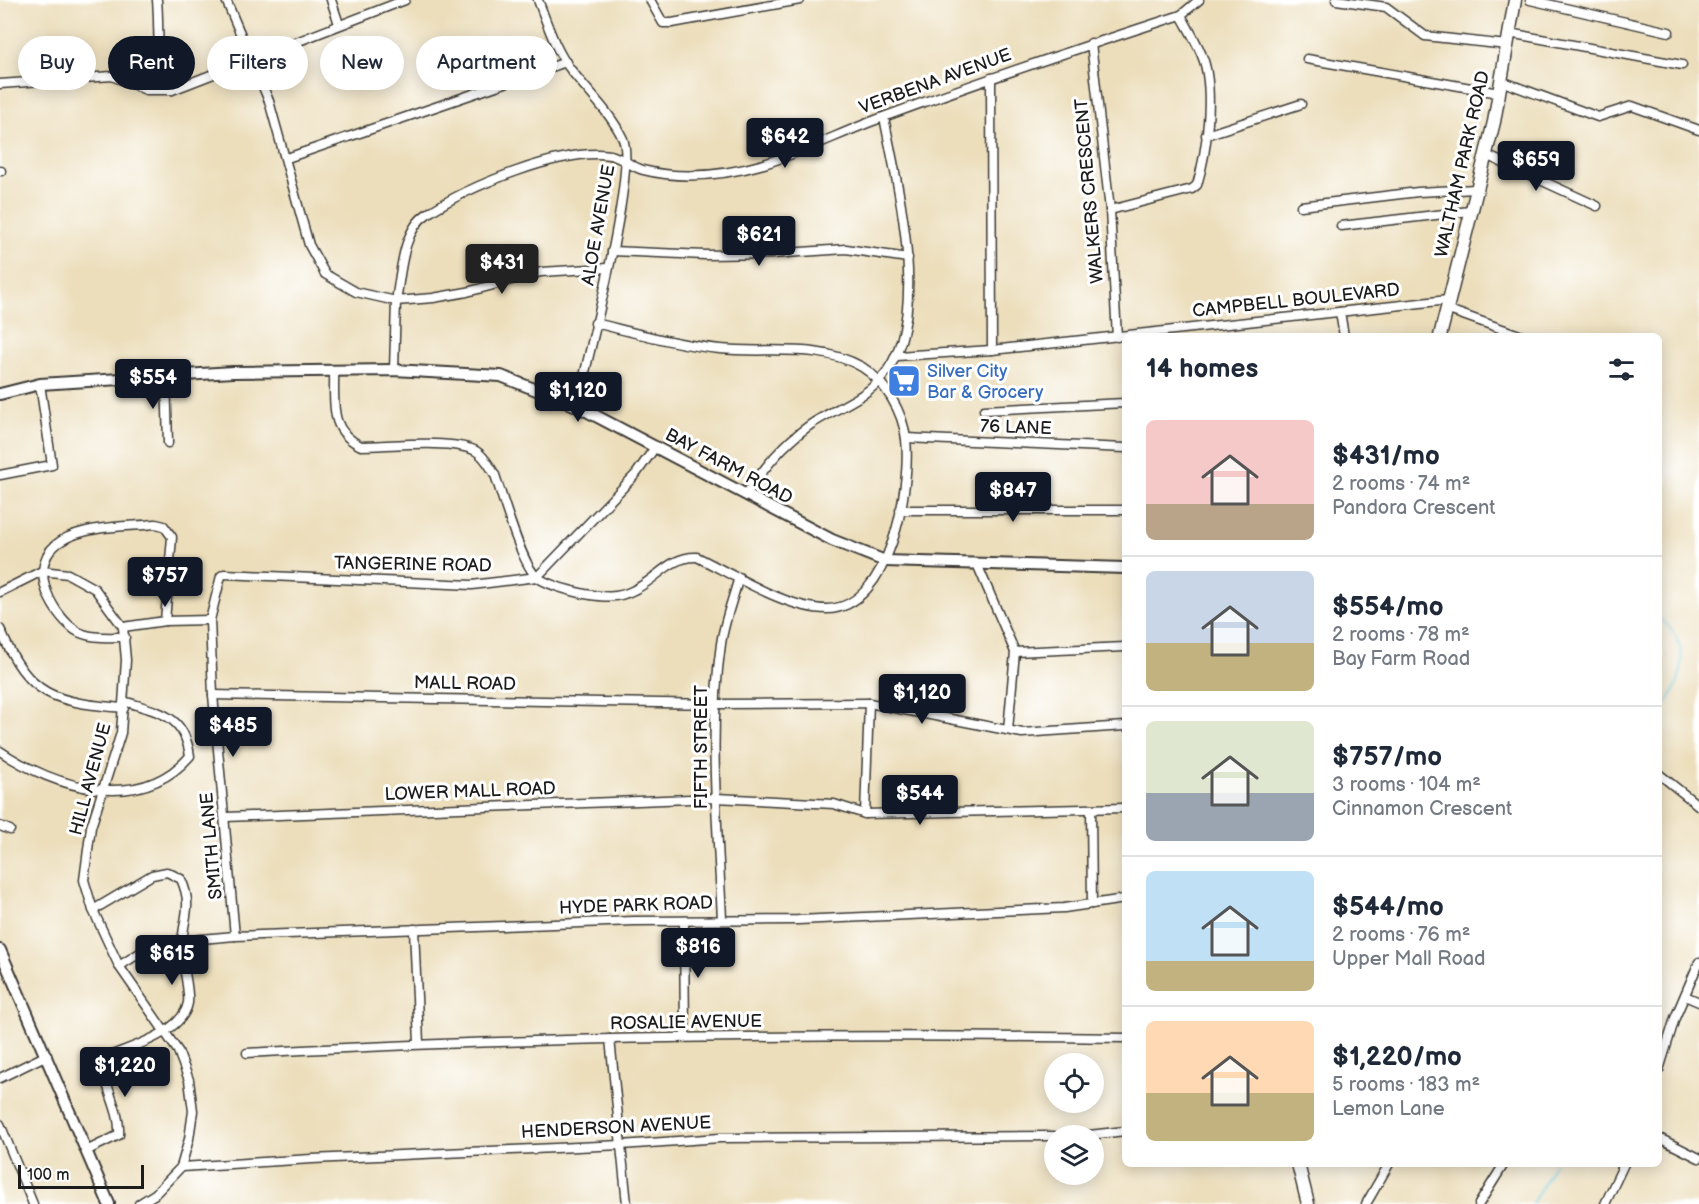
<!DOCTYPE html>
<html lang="en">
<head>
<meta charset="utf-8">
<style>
  :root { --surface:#fff; --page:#f2f2f3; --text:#1f2937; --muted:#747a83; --line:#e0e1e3; --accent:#111827 }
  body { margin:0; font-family:"Balsamiq Sans",sans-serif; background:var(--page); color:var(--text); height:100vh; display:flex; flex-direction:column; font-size:22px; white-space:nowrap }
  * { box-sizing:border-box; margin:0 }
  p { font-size:20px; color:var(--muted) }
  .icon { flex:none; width:33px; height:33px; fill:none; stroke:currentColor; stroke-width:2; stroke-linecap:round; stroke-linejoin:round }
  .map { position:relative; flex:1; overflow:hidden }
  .panel { position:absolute; left:1122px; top:333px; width:540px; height:834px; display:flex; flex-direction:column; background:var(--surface); border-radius:9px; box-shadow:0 3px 15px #0003 }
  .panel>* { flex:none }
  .banner { position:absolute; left:18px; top:36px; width:570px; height:54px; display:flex; gap:12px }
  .controls { position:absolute; left:1044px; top:1053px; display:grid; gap:12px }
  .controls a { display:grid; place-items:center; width:60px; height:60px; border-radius:50%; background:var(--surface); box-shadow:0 3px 15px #0003; font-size:30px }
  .scale { position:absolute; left:18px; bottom:15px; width:126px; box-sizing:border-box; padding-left:6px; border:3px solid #1c1c1c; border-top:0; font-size:16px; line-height:21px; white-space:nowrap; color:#1c1c1c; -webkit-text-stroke:4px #fff; paint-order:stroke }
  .price { position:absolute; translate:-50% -51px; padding:0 14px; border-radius:6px; background:var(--accent); color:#fff; font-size:20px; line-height:39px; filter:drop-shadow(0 2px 3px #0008) }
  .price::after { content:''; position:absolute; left:50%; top:36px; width:18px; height:14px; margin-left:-9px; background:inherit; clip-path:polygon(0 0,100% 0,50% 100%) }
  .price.selected { background:#222; color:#fff }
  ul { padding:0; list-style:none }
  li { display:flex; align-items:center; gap:18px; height:150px; padding:0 24px }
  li+li { border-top:2px solid var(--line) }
  li span { display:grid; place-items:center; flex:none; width:168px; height:120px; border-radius:9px; color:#555 }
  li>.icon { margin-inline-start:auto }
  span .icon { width:72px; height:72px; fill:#fffc; stroke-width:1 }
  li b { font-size:26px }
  h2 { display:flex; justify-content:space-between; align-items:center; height:72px; padding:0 24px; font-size:26px }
  .chip { padding:0 21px; border-radius:27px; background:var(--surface); box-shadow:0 3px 15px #0003; font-size:21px; line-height:54px }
  .chip.selected { background:var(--accent); color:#fff }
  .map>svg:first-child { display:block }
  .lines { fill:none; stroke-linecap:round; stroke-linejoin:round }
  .stream { stroke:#5bc5d7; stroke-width:2 }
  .minor-casing { stroke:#3b3934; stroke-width:11 }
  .tertiary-casing { stroke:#3b3934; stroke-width:14 }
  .secondary-casing { stroke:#3b3934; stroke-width:15 }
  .minor { stroke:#fff; stroke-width:8 }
  .tertiary { stroke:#fff; stroke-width:10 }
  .secondary { stroke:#fff; stroke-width:12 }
  .labels { text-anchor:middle; stroke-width:6; stroke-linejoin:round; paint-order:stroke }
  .street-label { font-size:18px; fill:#1c1c1c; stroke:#fff }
  .shop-label { font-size:18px; fill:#366cbe; stroke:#fff; text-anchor:start }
</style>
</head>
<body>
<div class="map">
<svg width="1699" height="1204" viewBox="0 0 1699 1204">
  <rect width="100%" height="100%" fill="#fff"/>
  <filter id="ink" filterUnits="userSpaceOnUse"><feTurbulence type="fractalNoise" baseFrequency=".0167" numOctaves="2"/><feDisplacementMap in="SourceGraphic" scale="12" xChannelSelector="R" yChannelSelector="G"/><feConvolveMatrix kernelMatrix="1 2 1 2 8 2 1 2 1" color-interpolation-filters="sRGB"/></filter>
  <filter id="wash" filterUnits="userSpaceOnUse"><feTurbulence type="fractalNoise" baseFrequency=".008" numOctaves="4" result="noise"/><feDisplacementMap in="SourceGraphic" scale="24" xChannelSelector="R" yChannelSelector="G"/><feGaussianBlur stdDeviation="1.35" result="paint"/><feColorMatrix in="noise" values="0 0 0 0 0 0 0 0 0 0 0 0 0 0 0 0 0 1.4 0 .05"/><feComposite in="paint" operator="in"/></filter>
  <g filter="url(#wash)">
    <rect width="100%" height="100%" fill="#ecdebb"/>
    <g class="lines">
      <g class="stream">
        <path d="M1659 618C1693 643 1685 683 1659 712"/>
        <polyline points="1532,1204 1554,1164"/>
      </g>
    </g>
  </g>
  <g filter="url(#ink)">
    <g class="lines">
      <defs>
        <g id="minor">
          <path d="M157 0C160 31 154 63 172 90"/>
          <polyline points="226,0 269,101 309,245 325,274 356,292 396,301 394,370"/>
          <polyline points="331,0 339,24"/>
          <path d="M538 0C547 23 555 50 571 70 588 92 611 113 623 139 637 173 587 360 577 406"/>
          <polyline points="650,0 663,23 672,23 800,0"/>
          <polyline points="1336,0 1386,7 1425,36 1507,45"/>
          <polyline points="1530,0 1669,32"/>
          <polyline points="1509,33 1682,65"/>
          <polyline points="1091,43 1110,210 1117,337"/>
          <polyline points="1307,59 1499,93"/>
          <polyline points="991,78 992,350"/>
          <polyline points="1501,81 1598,117 1632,106 1699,130"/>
          <polyline points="0,84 112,76 146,90 172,90 405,0"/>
          <polyline points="1206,135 1301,104"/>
          <polyline points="1486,155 1597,206"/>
          <polyline points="287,158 566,62"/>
          <polyline points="0,171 1,171"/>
          <polyline points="1301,206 1418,192 1476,189"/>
          <path d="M1110 210 1192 189 1197 185C1207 152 1214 93 1204 61 1199 45 1189 30 1181 15"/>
          <polyline points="1341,226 1470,211"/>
          <polyline points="612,251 705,255 771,254 846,249 908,258"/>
          <path d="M607 268 541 272 467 292 433 298 396 301C401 274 402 230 427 214 469 186 561 148 610 155 621 157 632 167 643 170 682 180 726 175 764 164 805 151 845 131 886 116 984 80 1082 47 1181 15L1199 0"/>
          <polyline points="1446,309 1522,336"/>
          <polyline points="1340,312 1344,336"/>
          <polyline points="897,356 992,350 1448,300"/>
          <path d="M334 371C335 403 328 430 361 446 388 446 450 439 474 450 483 454 490 466 495 475 502 495 522 566 537 577 548 585 571 591 585 594 603 597 617 599 634 590 657 579 670 556 697 557 734 575 787 609 827 609 891 608 911 487 906 439 903 412 885 381 862 367 819 342 767 354 720 349 678 345 636 333 595 323"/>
          <polyline points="166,376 168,443"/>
          <polyline points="984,410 1125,403"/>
          <polyline points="906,438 1125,448"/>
          <polyline points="0,475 52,465 40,384"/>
          <path d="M746 494C766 466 782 445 810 425 832 410 861 400 879 381 934 324 897 186 884 117"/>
          <polyline points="900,510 1125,510"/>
          <polyline points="977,564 1015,652 1008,730"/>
          <polyline points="0,592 42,571 68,574 95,589 123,627 126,660 121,733 91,827 84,880 93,910 119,966 178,1051 189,1080 193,1111 189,1139 181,1167 155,1194 139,1204"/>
          <polyline points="123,627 165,621 210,620"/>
          <path d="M0 629C29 698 55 702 124 708"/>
          <path d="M125 637C109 637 88 639 75 630 49 611 26 563 61 541 86 525 127 527 156 524L164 526 172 537 165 621"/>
          <polyline points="1015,652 1125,647"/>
          <polyline points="213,695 716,704 869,703 1022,733 1125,726"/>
          <path d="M0 751C55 788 140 814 190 756 184 714 160 713 124 701"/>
          <polyline points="1659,774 1699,806"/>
          <polyline points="1091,809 1092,904"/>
          <polyline points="865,814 869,703"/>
          <polyline points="226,817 716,798 834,804 865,814 1125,808"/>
          <polyline points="0,826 10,830"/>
          <path d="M722 919C718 829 708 734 721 644 724 622 733 599 739 577"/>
          <polyline points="684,921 685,1037"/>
          <polyline points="414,929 419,1043"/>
          <polyline points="235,936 213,695 210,620 221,576 224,574 472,585 537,577 636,474 656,446"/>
          <polyline points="119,966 156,943 235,936 634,921 798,920 1064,908 1125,899"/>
          <polyline points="1685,996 1699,1002"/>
          <polyline points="610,1039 627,1204"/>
          <path d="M247 1053C540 1036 832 1034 1125 1038"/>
          <polyline points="1659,1070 1675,1018 1699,962"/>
          <polyline points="0,1078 47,1055"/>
          <polyline points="0,1124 33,1204"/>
          <polyline points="1080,1136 1125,1131"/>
          <polyline points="1659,1138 1699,1158"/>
          <path d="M88 1150 119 1135C121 1111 104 1088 103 1063L109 1056C132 1047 183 1032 188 1003 190 989 181 962 182 943 184 916 193 906 181 879L167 872 152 875 93 910"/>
          <polyline points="181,1167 312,1159 621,1145 720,1138 1054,1136"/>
          <polyline points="1366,1204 1389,1164"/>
          <polyline points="1479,1204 1504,1164"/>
          <polyline points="1605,1204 1624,1164"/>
        </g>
        <g id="tertiary">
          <polyline points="0,394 40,384 233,372 394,370 501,376 577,406 832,540 885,561 1125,568"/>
          <polyline points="0,950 109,1204"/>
        </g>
        <g id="secondary">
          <polyline points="1440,336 1494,122 1515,0"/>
          <polyline points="1298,1164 1308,1204"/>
        </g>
      </defs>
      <use href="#minor" class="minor-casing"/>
      <use href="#tertiary" class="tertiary-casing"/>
      <use href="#secondary" class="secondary-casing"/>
      <use href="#minor" class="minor"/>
      <use href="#tertiary" class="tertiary"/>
      <use href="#secondary" class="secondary"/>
    </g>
  </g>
  <defs>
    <symbol id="supermarket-square" viewBox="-11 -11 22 22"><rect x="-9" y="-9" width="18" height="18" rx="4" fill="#3f7fe0" stroke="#fff"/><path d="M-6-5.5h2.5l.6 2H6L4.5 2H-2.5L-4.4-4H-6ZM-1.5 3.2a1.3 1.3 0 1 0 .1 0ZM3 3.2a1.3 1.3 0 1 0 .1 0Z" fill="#fff"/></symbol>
  </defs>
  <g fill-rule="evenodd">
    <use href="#supermarket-square" x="885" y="362" width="38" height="38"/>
  </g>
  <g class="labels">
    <g class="street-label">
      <text transform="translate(935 81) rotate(-20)" y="6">VERBENA AVENUE</text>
      <text transform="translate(1462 164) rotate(-77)" y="6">WALTHAM PARK ROAD</text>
      <text transform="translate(1089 191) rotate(-95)" y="6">WALKERS CRESCENT</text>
      <text transform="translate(598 225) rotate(-80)" y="6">ALOE AVENUE</text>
      <text transform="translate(1296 300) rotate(-6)" y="6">CAMPBELL BOULEVARD</text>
      <text transform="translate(1016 427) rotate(2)" y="6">76 LANE</text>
      <text transform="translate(729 466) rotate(28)" y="6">BAY FARM ROAD</text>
      <text transform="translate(413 564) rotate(1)" y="6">TANGERINE ROAD</text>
      <text transform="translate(465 683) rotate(1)" y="6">MALL ROAD</text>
      <text transform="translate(701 747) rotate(-90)" y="6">FIFTH STREET</text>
      <text transform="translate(90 779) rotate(-75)" y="6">HILL AVENUE</text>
      <text transform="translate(470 791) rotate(-2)" y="6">LOWER MALL ROAD</text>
      <text transform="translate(211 846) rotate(-95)" y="6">SMITH LANE</text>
      <text transform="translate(636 905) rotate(-2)" y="6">HYDE PARK ROAD</text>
      <text transform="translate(686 1022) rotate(-1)" y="6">ROSALIE AVENUE</text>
      <text transform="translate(616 1127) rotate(-3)" y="6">HENDERSON AVENUE</text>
    </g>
    <g class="shop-label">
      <text x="927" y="377">Silver City<tspan x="927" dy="21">Bar &amp; Grocery</tspan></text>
    </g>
  </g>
</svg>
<div class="controls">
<a><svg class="icon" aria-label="locate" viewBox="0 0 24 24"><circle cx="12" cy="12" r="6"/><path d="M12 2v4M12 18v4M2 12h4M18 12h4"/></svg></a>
<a><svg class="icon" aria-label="layers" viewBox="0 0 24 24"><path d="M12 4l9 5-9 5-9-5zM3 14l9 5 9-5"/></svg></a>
</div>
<div class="scale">100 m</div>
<b class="price" style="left:785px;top:169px">$642</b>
<b class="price" style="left:1536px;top:192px">$659</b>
<b class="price" style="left:759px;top:267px">$621</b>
<b class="price selected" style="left:502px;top:295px">$431</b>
<b class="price" style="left:153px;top:410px">$554</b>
<b class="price" style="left:578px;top:423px">$1,120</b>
<b class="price" style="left:1013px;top:523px">$847</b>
<b class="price" style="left:165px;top:608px">$757</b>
<b class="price" style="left:922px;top:725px">$1,120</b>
<b class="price" style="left:233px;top:758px">$485</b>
<b class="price" style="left:920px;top:826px">$544</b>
<b class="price" style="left:698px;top:979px">$816</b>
<b class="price" style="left:172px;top:986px">$615</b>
<b class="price" style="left:125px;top:1098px">$1,220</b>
<div class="banner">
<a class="chip">Buy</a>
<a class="chip selected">Rent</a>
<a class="chip">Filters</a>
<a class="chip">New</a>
<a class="chip">Apartment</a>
</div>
<section class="panel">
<h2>14 homes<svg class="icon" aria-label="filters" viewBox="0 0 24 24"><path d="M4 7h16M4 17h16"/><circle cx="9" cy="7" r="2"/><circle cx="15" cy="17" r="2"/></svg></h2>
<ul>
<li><span style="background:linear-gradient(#f6c9c9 70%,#b9a48a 0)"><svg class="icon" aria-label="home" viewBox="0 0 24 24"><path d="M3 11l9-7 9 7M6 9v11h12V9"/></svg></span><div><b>$431/mo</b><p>2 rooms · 74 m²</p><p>Pandora Crescent</p></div></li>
<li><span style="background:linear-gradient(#c9d6e8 60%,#c2b280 0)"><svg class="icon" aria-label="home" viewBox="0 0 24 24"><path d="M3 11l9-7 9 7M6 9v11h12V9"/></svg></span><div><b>$554/mo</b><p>2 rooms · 78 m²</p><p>Bay Farm Road</p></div></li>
<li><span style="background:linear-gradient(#dfe7d0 60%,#9aa5b1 0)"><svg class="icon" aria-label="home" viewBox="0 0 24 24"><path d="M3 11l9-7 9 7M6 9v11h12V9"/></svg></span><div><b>$757/mo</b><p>3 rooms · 104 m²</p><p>Cinnamon Crescent</p></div></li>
<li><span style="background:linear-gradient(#bfe0f5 75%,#c2b280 0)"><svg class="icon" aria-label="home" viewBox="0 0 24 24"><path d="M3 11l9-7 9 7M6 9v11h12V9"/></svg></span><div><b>$544/mo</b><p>2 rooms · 76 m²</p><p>Upper Mall Road</p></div></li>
<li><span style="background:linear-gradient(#ffd9b3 60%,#c2b280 0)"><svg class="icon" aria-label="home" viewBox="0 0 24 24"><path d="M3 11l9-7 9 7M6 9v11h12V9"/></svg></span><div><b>$1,220/mo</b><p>5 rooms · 183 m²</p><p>Lemon Lane</p></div></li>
</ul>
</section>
</div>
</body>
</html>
